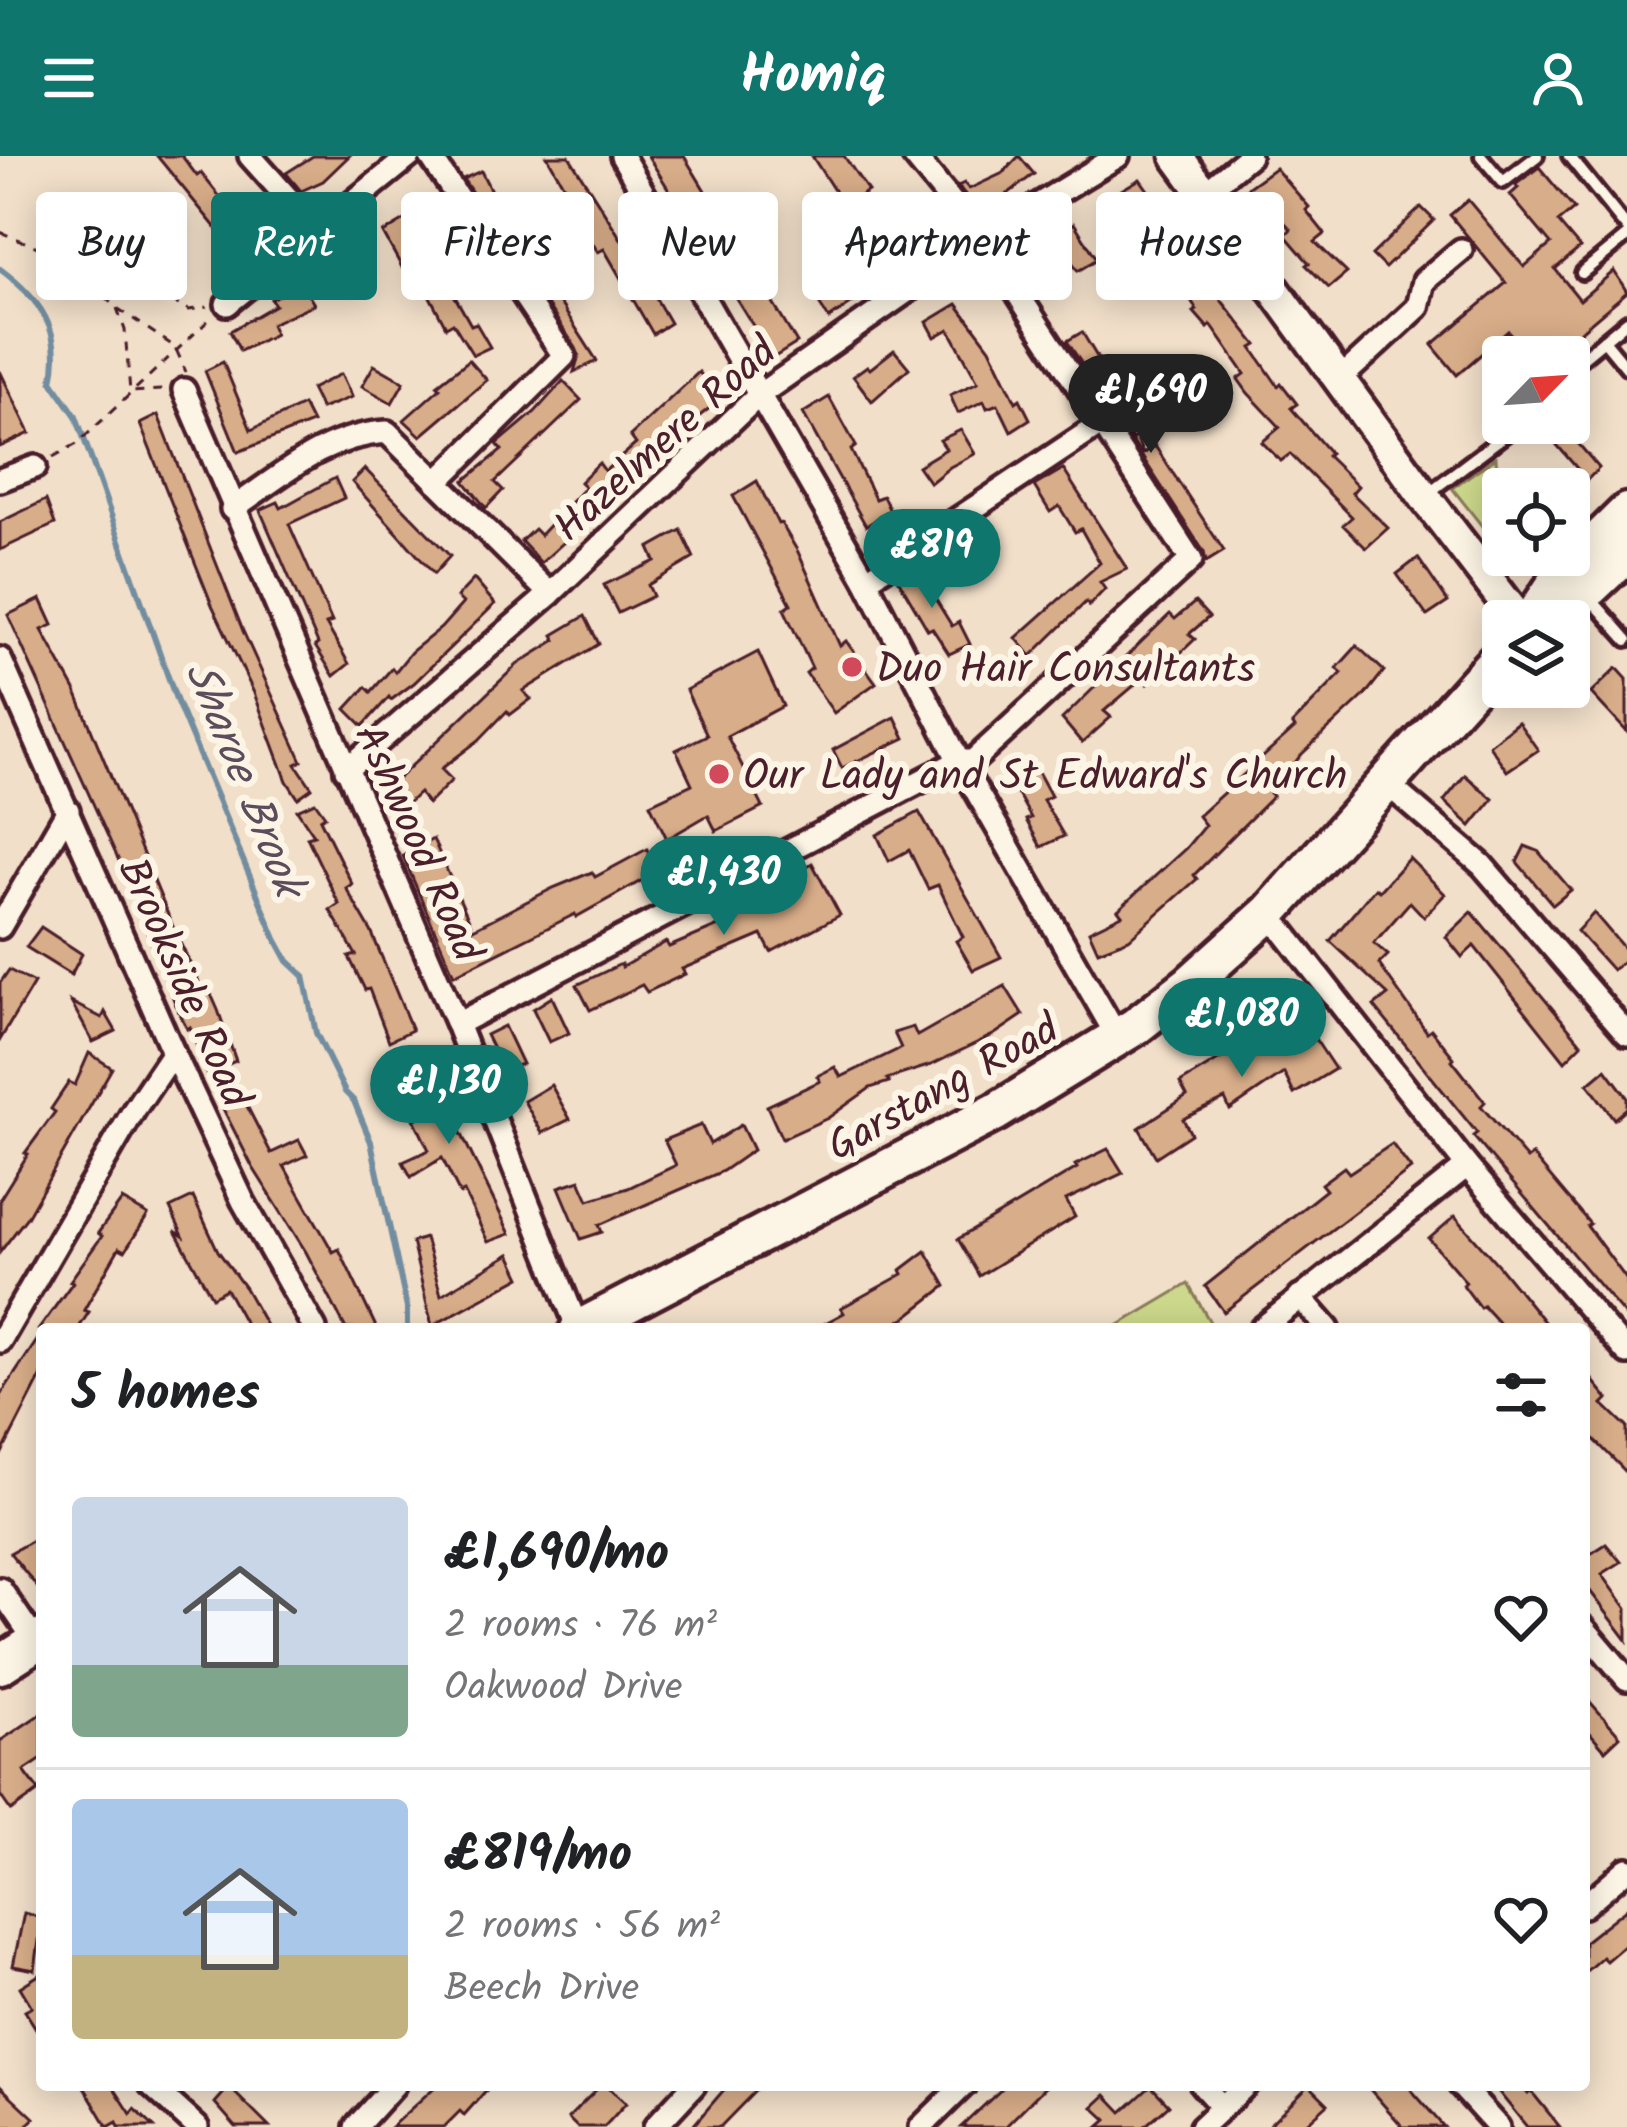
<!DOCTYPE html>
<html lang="en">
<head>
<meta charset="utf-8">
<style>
  :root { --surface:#fff; --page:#f2f2f2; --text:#202124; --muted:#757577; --line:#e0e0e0; --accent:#0f766e }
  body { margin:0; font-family:Kalam,sans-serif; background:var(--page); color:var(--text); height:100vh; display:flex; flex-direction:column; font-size:45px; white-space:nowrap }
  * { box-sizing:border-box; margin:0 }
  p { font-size:39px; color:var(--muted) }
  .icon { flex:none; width:66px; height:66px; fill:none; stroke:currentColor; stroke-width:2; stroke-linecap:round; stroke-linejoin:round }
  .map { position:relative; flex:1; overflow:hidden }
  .panel { position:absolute; left:36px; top:1167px; width:1554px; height:768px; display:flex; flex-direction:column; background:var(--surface); border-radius:12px; box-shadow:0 6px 30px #0003 }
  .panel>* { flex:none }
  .guide { position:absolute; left:36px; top:36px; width:1557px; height:108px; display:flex; gap:24px }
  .needle { width:78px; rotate:65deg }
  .controls { position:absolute; left:1482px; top:180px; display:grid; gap:24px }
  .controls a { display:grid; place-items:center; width:108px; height:108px; border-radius:12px; background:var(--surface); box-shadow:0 6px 30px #0003; font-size:60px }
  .price { position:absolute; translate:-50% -102px; padding:0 27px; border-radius:42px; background:var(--accent); color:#fff; font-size:39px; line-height:78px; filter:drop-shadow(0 3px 6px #0008) }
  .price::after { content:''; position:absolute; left:50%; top:72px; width:36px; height:27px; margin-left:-18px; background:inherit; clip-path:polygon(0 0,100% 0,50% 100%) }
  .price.active { background:#222; color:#fff }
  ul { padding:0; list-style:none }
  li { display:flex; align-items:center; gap:36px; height:300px; padding:0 36px }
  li+li { border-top:3px solid var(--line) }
  li span { display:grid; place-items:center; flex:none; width:336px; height:240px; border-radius:12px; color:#555 }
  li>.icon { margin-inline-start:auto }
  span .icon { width:144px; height:144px; fill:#fffc; stroke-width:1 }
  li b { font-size:51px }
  h2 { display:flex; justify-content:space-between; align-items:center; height:144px; padding:0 36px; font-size:51px }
  .chip { padding:0 42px; border-radius:12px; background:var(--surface); box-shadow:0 6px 30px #0003; font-size:42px; line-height:108px }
  .chip.active { background:var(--accent); color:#fff }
  header { display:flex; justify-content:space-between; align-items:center; height:156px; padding:0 36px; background:var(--accent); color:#fff; font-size:54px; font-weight:700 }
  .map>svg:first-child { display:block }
  .green { fill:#ccd88b; stroke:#8b7c5b; stroke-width:3 }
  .water { fill:#8dd6ee; stroke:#728da0; stroke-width:3 }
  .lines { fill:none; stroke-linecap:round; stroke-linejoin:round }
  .stream { stroke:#728da0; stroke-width:6 }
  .building { fill:#d8ad89; stroke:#4a1f2b; stroke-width:3 }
  .lane-casing { stroke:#4a1f2b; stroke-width:20 }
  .street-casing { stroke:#4a1f2b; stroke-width:30 }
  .secondary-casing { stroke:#4a1f2b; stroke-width:39 }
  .highway-casing { stroke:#4a1f2b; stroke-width:45 }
  .path { stroke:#4a1f2b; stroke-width:3; stroke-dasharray:9 9; stroke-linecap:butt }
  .lane { stroke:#fcf5e5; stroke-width:10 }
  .street { stroke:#fcf5e5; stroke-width:21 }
  .secondary { stroke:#fcf5e5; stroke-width:30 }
  .highway { stroke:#fcf5e5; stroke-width:36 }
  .poi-dot { fill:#d1495b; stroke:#fcf5e5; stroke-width:4.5 }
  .labels { text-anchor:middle; stroke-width:12; stroke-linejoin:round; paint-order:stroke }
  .street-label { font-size:42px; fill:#4a1f2b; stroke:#fcf5e5 }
  .poi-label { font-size:42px; fill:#4a1f2b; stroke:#fcf5e5; text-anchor:start }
  .water-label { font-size:45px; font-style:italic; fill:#5b4d5c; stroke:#fcf5e5 }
</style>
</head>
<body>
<header><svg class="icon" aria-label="menu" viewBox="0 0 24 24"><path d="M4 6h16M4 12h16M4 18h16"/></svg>Homiq<svg class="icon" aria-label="person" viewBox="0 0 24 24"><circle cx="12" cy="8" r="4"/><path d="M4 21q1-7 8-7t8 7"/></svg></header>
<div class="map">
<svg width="1627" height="1971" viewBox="0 0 1627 1971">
  <rect width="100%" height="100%" fill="#f1dfc9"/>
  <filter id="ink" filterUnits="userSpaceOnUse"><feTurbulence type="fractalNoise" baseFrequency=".00833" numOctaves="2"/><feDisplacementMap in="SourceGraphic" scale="24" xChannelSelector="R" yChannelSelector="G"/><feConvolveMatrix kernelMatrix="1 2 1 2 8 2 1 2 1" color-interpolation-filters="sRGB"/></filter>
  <g filter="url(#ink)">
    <g class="green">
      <polygon points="1496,301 1497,318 1490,333 1503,362 1503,378 1493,384 1452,332"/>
      <polygon points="1188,1128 1214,1173 1112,1173"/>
    </g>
    <polygon class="water" points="1155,215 1183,223 1189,236 1185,239 1185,251 1166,272 1148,274 1129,241 1133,228"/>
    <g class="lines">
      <path class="stream" d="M0 113C39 142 64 175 52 225L76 260 177 546 276 783 288 805 304 820 316 877 345 936 354 945 371 986 407 1152V1173"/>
    </g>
    <g class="building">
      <polygon points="157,0 182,0 197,20 201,17 248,76 229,88"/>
      <polygon points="313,0 349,0 323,25 301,35 286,17"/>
      <polygon points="547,0 569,0 628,94 670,167 653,178 604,93 598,96 580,67 584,65"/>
      <polygon points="648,0 684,0 797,187 773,202"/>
      <polygon points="812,0 844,0 868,35 844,50"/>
      <polygon points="1019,0 1034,18 981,58 958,30 964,27 969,33 1003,17"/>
      <polygon points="1539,11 1574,53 1558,66 1580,92 1555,113 1580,144 1614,115 1627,136 1550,201 1530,201 1508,175 1457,219 1432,189 1506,127 1450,59 1468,44 1524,111 1551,88 1510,39 1518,32 1515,29"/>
      <polygon points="1275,12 1309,51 1306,54 1325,78 1315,86 1347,117 1329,132 1306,109 1309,107 1285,79 1291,73 1269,51 1264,54 1247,32"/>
      <polygon points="481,15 501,55 597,205 574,216 579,199 576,192 463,23"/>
      <polygon points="1140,23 1206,115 1217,133 1214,135 1257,189 1252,192 1278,230 1281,227 1297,248 1291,252 1330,297 1327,300 1358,330 1352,337 1388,372 1366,392 1343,369 1352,361 1290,298 1281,305 1262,286 1280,271 1248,237 1238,223 1245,218 1211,169 1208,172 1194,156 1197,154 1176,120 1172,123 1139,79 1136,81 1111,40"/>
      <polygon points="1421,51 1434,64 1385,112 1372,99"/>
      <polygon points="410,61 471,169 476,167 490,191 473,199 453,167 446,171 418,118 409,124 383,77"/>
      <polygon points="1074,67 1097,103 1078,115 1070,103 1032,127 1035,137 1017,110"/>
      <polygon points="909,81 921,100 829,163 818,146"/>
      <polygon points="340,98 351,120 309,140 314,148 271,168 275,178 240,195 230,175 275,149 271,143 315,122 310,115"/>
      <polygon points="957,148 990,192 1016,246 1020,243 1030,263 1011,275 998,248 987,252 984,245 958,257 950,239 978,226 949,173 935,181 927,166"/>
      <polygon points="1082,176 1111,224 1104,230 1132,283 1136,281 1143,298 1155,290 1224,395 1206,406 1204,396 1067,185"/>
      <polygon points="894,194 909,212 872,245 853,220 867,210 870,213"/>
      <polygon points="469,204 487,224 421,280 404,264 440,232 437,229"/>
      <polygon points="223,206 251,274 303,249 312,267 238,296 205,215"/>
      <polygon points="374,209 404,226 392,247 362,230"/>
      <polygon points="0,215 30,277 0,291"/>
      <polygon points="699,216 721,243 677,278 680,281 541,407 521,385 534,373 540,379 585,331 580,326 599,307 605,315 636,288 630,280"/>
      <polygon points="341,218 352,241 321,253 311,233"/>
      <polygon points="563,225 581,244 495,326 503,334 486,352 464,325 502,294 497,288 535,256"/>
      <polygon points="829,241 856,290 851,294 875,343 883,340 890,355 866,370 803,257"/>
      <polygon points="158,259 243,475 302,605 296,608 312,632 298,642 287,625 254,537 212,449 140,268"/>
      <polygon points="1565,272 1599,312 1587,324 1551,282"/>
      <polygon points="961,274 975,298 950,311 930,327 918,310 946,293 940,284"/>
      <polygon points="365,313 450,400 434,418 352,326"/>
      <polygon points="1063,313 1127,413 1100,426 1105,433 1089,450 1086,446 1031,500 1016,482 1100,407 1081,373 1075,376 1059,350 1050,356 1034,330"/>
      <polygon points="335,322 344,342 289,368 332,466 326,468 349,508 334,520 315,490 318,488 260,354 278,346 281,352"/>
      <polygon points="757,325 778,368 781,367 798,396 840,490 846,485 876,527 834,557 806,517 812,512 784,453 791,448 733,340"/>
      <polygon points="46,344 55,368 0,394 0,366"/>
      <polygon points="681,374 694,402 648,429 653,440 618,457 604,429 655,405 649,392"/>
      <polygon points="1418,402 1448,446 1427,460 1397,418"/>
      <polygon points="922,408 929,424 925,426 952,470 959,466 970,488 949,498 932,472 928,474 898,423"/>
      <polygon points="474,423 495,448 414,527 391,544 389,541 363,570 346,553 366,531 371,536 392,512 395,516 411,496 441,472 463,447 457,441"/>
      <polygon points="41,443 53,469 42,474 76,536 176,778 205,839 210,836 218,854 236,905 226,909 271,997 299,984 307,999 284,1010 333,1096 339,1093 377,1173 346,1173 306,1096 252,1010 210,927 190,871 187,873 177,852 119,705 8,459"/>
      <polygon points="1195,446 1209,461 1189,478 1195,483 1148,528 1143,522 1104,555 1111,561 1082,587 1062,563 1170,458 1175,463"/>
      <polygon points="585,460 599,488 523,535 531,543 510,559 507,555 479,584 441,613 452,624 428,648 419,637 398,656 381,639 518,508 556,484 553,479"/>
      <polygon points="1357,490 1384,515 1365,539 1302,598 1270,637 1273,640 1194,719 1197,723 1129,783 1098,795 1089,775 1122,759 1118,754 1186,692 1205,669 1198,660 1295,572 1292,568 1342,517 1337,512"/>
      <polygon points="758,496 783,550 727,580 763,651 716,675 708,659 667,683 650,648 692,628 676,594 707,579 686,534"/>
      <polygon points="1617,512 1627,523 1627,576 1591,537"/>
      <polygon points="895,561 905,582 842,612 833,594"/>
      <polygon points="1518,566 1538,594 1507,615 1489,589"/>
      <polygon points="1031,603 1051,640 1043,644 1064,680 1041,691 1026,664 1031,662 1006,617"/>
      <polygon points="1465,619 1493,643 1471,670 1444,645"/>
      <polygon points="315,646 325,660 320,663 352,728 346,732 371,775 412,874 389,885 369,833 365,834 349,801 356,799 330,754 339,748 307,681 314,679 297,654"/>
      <polygon points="919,656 1001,801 973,814 956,785 963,781 938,729 928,733 909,694 889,705 877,679"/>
      <polygon points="433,683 473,773 553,732 592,716 595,721 647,693 657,716 576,761 575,758 454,819 403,700"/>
      <polygon points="1525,690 1538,695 1571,734 1553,749 1517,706"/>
      <polygon points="1409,702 1445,738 1424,761 1410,746 1374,787 1388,799 1379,808 1427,876 1431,873 1454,902 1452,904 1485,946 1481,950 1527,1003 1532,999 1590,1068 1587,1070 1627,1124 1627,1162 1473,980 1477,977 1374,850 1388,839 1330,785 1375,732 1379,735"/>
      <polygon points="812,707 840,759 771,796 762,779 682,813 685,818 647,836 642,829 590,854 577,829 621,808 622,811 666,786 669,791 749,757 745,749"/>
      <polygon points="1472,756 1582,888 1565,905 1474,790 1462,801 1446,781"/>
      <polygon points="1594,757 1627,796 1627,802 1612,814 1577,775"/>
      <polygon points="41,771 82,798 71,819 26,791"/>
      <polygon points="9,814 34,827 0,884 0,827"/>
      <polygon points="1005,830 1023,859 995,878 931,909 887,923 889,926 870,932 828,962 782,983 767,950 820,925 817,920 835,911 841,921 901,892 894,877 913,871 917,880"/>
      <polygon points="552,841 569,877 549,886 533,853"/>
      <polygon points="71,846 102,862 105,856 116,875 93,886"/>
      <polygon points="1300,860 1335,913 1294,938 1284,917 1230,954 1225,943 1183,963 1191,978 1156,1001 1139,972 1187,940 1180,927 1255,882 1258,887"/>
      <polygon points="504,870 522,908 503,914 486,879"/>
      <polygon points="89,897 112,912 27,1061 0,1096 0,1043 28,998 25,997 55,956 51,953 69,926 75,929"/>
      <polygon points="424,899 446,946 510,1078 488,1086 464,1036 460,1038 442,1002 411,1021 403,1006 429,994 414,963 422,960 400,914 400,908"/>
      <polygon points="1606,913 1627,941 1627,952 1614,963 1588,928"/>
      <polygon points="551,929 570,963 542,977 524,945"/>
      <polygon points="701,969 710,988 741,969 753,994 723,1015 599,1069 602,1076 581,1083 559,1031 580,1024 589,1044 628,1032 676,1009 664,984"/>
      <polygon points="1392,988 1411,1013 1224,1156 1205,1130 1326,1034 1321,1028 1344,1011 1349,1017"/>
      <polygon points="1108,993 1123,1017 1066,1044 1075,1061 979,1120 958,1083 1077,1012 1075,1009"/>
      <polygon points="193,1041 218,1095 245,1132 268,1173 248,1173 226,1133 212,1141 175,1075 183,1080 170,1052"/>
      <polygon points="122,1044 148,1059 125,1095 119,1092 84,1154 89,1156 78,1173 39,1173 73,1126 70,1125 102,1080 98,1077"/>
      <polygon points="1455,1060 1498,1109 1550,1173 1504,1173 1483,1150 1480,1152 1463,1129 1466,1126 1429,1083"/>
      <polygon points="425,1082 441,1139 510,1098 521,1121 432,1170 412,1086"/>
      <polygon points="926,1095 946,1130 905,1162 884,1173 814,1173 844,1157 841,1152 903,1118 901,1114"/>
      <polygon points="42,1177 42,1219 0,1301 0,1240"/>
      <polygon points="1584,1214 1608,1243 1603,1248 1627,1271 1627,1317 1584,1273"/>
      <polygon points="42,1379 42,1437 10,1397"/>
      <polygon points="1606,1388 1621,1406 1602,1418 1627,1453 1627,1484 1584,1427 1584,1402"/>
      <polygon points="1584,1539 1620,1580 1605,1594 1584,1570"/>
      <polygon points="42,1557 42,1603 24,1615 39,1635 11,1655 0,1639 0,1585"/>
      <polygon points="1627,1752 1627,1787 1606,1805 1602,1801 1584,1817 1584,1786"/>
      <polygon points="24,1757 42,1762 35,1814 13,1810"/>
      <polygon points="42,1817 42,1882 25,1855 32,1851 20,1831"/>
      <polygon points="83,1929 112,1929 131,1958 135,1953 154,1971 119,1971 117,1966 108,1971"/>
      <polygon points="437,1929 491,1929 464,1959 460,1955 444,1971 391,1971"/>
      <polygon points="601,1929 606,1929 626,1947 604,1971 577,1971 568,1962"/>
      <polygon points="728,1929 761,1929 720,1971 692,1971"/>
      <polygon points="1006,1929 1047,1929 1005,1971 961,1971"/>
      <polygon points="1309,1929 1328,1948 1302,1971 1267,1971"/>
      <polygon points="1366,1929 1407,1929 1444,1971 1403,1971"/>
      <polygon points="1493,1929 1521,1929 1528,1938 1531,1935 1560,1971 1527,1971"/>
      <polygon points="0,1930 34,1962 25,1971 0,1971"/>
      <polygon points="1151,1930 1169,1949 1144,1971 1099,1971 1107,1964 1093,1951 1106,1939 1122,1956"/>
      <polygon points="229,1931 269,1971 236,1971 215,1947"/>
    </g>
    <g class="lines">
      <defs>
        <g id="lane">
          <polyline points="1481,0 1503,26 1537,0"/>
          <polyline points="1569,0 1627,72"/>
          <polyline points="1582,117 1627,80"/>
          <polyline points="1604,184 1627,212"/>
          <polyline points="1569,213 1627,165"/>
          <polyline points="1427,338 1521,267"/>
          <polyline points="1591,443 1627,484"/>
        </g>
        <g id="street">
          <polyline points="250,0 319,77"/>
          <polyline points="430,0 564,200 437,326"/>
          <polyline points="622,0 866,424 959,605 1118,882"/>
          <polyline points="1204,37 1249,0"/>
          <polyline points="227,148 410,0"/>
          <polyline points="1341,222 1418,151 1424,125 1461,94"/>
          <polyline points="184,234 457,868 578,1173"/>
          <polyline points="0,324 35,311"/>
          <path d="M232 353C284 318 323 280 387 276L550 438"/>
          <polyline points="866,424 1102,267"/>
          <polyline points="0,503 173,896 243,1045 315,1173"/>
          <polyline points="346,614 550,438 759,239 982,83 1118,0"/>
          <polyline points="1385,626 1482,709 1627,878"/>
          <polyline points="1269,757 1467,1010 1627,1197"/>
          <polyline points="0,771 68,654"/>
          <polyline points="457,868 959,605 973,605 1191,404 982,83 914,0"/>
          <polyline points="1300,1141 1328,1173"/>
          <polyline points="1261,1173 1467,1010"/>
          <polyline points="0,1185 134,954 173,896"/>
          <polyline points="0,1433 36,1486"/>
          <polyline points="1584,1472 1627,1523"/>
          <polyline points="1584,1750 1627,1713"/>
          <polyline points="151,1929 197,1971"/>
          <polyline points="1202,1929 1222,1951"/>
          <polyline points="1460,1929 1498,1971"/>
          <polyline points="356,1971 394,1929"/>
          <polyline points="655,1971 694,1929"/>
          <polyline points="921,1971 964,1929"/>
          <polyline points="1201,1971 1246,1929"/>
        </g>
        <polyline id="secondary" points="1177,0 1424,340 1520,465"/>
        <g id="highway">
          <polyline points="1531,465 1559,423 1627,356"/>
          <polyline points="1540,465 1577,444 1627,397"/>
          <polyline points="579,1173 996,956 1136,870 1190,828 1269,757 1503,497"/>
          <polyline points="0,1509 42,1482"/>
        </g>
      </defs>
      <use href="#lane" class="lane-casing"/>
      <use href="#street" class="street-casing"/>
      <use href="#secondary" class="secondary-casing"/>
      <use href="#highway" class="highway-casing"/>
      <g class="path">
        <polyline points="0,76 70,104 117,152 175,191 186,216"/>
        <polyline points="71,104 133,126 189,154 207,151"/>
        <polyline points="117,152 125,174 130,236 162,234"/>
        <polyline points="53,301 77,288 212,161"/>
      </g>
      <use href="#lane" class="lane"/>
      <use href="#street" class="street"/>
      <use href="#secondary" class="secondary"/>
      <use href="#highway" class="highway"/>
    </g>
  </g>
  <g class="poi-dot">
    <circle cx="852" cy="511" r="12"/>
    <circle cx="719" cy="618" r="12"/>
  </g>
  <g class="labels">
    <g class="street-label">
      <text transform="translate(664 282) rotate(-42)" y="15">Hazelmere Road</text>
      <text transform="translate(420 686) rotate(66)" y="15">Ashwood Road</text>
      <text transform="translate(186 826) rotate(66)" y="15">Brookside Road</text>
      <text transform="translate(942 930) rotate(-29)" y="15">Garstang Road</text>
    </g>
    <g class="poi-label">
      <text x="876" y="526">Duo Hair Consultants</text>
      <text x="743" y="633">Our Lady and St Edward's Church</text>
    </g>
    <g class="water-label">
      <text transform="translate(246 622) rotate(68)" y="16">Sharoe Brook</text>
    </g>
  </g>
</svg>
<div class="controls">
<a><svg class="needle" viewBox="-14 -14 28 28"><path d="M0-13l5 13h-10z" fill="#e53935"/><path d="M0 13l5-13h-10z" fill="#757577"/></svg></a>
<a><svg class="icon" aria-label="locate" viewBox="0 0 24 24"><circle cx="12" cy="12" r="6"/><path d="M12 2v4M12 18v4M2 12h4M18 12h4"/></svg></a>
<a><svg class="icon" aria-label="layers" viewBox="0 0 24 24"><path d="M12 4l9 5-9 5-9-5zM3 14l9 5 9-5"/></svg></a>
</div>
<b class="price active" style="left:1151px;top:300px">£1,690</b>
<b class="price" style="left:932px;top:455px">£819</b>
<b class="price" style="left:724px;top:782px">£1,430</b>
<b class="price" style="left:1242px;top:924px">£1,080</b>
<b class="price" style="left:449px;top:991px">£1,130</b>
<div class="guide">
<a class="chip">Buy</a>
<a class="chip active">Rent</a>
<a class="chip">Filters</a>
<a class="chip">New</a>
<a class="chip">Apartment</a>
<a class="chip">House</a>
</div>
<section class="panel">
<h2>5 homes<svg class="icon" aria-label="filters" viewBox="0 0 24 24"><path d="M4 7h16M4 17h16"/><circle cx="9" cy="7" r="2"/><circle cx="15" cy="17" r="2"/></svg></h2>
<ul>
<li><span style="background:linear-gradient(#c9d6e8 70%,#7fa58c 0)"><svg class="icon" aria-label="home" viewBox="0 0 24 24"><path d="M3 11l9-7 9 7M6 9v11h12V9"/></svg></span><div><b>£1,690/mo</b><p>2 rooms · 76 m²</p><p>Oakwood Drive</p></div><svg class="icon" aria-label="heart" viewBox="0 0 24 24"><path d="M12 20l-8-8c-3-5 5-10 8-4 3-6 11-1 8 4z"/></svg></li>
<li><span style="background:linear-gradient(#a9c7e8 65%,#c2b280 0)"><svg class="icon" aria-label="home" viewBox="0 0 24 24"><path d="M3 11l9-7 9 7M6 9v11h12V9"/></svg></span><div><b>£819/mo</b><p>2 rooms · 56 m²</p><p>Beech Drive</p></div><svg class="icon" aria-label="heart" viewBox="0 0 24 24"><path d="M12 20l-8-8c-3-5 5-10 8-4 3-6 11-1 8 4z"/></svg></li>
</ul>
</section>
</div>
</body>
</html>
